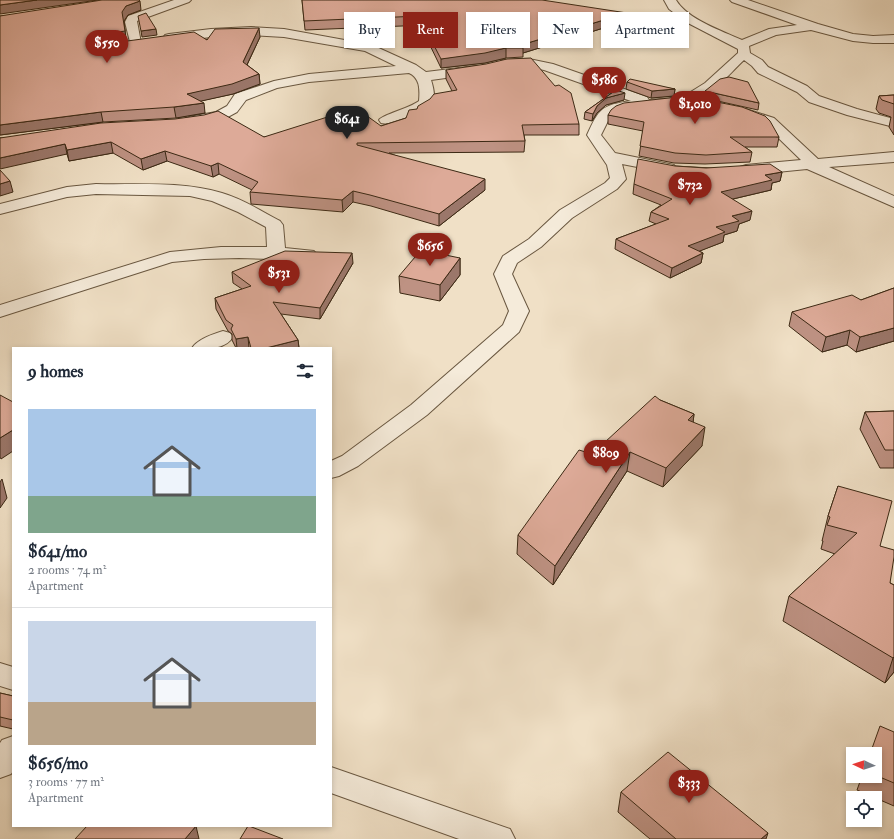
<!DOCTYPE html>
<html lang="en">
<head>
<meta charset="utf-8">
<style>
  :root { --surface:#fff; --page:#f6f6f7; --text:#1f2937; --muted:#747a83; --line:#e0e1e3; --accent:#8f2418 }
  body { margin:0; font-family:"IM FELL Double Pica",serif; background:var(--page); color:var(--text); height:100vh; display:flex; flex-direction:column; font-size:15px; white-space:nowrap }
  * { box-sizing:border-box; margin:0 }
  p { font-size:13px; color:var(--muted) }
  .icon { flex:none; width:22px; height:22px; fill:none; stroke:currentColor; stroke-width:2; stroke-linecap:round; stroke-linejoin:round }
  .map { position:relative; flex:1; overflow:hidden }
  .drawer { position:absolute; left:12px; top:347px; width:320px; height:480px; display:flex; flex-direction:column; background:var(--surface); border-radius:0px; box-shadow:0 2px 6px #0003 }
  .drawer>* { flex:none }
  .guide { position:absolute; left:344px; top:12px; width:380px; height:36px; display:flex; gap:8px }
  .needle { width:26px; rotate:274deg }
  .buttons { position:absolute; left:846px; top:747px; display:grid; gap:8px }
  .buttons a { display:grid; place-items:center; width:36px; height:36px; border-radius:0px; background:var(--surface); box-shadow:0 2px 6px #0003; font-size:20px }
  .price { position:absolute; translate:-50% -34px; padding:0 9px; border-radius:14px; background:var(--accent); color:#fff; font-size:13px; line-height:26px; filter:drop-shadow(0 1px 2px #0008) }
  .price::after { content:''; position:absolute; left:50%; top:24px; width:12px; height:9px; margin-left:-6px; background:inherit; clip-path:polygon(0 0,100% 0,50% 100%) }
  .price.current { background:#222; color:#fff }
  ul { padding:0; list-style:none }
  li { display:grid; align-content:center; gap:8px; height:212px; padding:0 16px }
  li+li { border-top:1px solid var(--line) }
  li span { display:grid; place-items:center; height:124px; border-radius:0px; color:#555 }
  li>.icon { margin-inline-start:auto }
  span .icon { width:72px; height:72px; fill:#fffc; stroke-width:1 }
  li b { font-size:17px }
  h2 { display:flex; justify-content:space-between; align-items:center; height:48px; padding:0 16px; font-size:17px }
  .pill { padding:0 14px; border-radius:0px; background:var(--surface); box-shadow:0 2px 6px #0003; font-size:14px; line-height:36px }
  .pill.current { background:var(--accent); color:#fff }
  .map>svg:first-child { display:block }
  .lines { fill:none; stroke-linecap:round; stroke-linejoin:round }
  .street-casing { stroke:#695740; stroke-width:2 }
  .street { fill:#f5ebda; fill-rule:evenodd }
  .wall { fill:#be9283; stroke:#3c2914 }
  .shaded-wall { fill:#9b776a; stroke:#3c2914 }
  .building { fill:#ddaa98; stroke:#3c2914 }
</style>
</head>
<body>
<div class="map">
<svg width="894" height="839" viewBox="0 0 894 839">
  <rect width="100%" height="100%" fill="#f0e0c6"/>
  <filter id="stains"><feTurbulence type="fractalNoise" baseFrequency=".005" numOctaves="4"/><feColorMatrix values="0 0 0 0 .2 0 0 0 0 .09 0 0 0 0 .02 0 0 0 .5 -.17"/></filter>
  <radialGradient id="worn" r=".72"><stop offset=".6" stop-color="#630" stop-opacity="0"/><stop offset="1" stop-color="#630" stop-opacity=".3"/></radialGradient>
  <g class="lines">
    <defs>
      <g id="street">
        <polygon points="174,0 191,0 189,2 137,21 141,43 139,46 131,46 125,22 128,16"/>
        <path d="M664 0H676C687 19 722 31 742 40L769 29 797 25 732 2 730 0H748L818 24 853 34 873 36 894 35V43H873L853 41 811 30 776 35 749 46 750 53 762 60 768 67 807 86 819 96 857 109 894 119V127L847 115 809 102 797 92 758 73 752 66 744 60C728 75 713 95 692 103 665 112 636 103 610 117L601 135 615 153 674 165 676 168 674 171 668 173 622 164 626 179 617 189 572 218 541 247 517 263 512 274 529 311 519 332 427 415 358 466 339 476 331 478V461L342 456 411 405 503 325 509 311 494 274 503 256 529 239 560 210 605 183 610 178 607 165 587 135C599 109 601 105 631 101L544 70 529 67 502 66 500 63 502 60 529 59 553 64 647 97 649 100 676 98 689 93 705 83 738 53V49L686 22 669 9Z"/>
        <path d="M251 27 284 29 372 45 416 65 426 72 475 66 480 67 482 70 480 73 475 74 431 80C433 86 436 98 432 104 427 114 391 126 381 123L379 120C382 115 410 108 419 101 420 89 420 78 409 73L309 82 277 88 246 100 237 112 226 118 194 124 189 123 187 120 189 117 216 112 227 106 235 94 274 81 309 74 396 66 365 51 284 37 251 35 211 37 169 42 165 41 163 38 165 35 169 34 211 29Z"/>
        <polygon points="746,109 774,118 818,159 894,152 894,162 829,167 894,196 894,207 807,169 746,175 740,173 738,170 740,167 746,165 801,160 764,124 741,116 739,113 741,110"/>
        <path d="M96 184C137 185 182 181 222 193 243 199 261 211 280 221L283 225 285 248 314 251 317 255 314 259 308 260 239 258 204 259 172 262 0 317V305L170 252 221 247H267L266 227 238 212 212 201 190 196 96 194 67 197 0 214V204L67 187Z"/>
        <path d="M223 331 230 333 233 337C224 351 206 348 192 348 198 339 213 334 223 331Z"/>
        <polygon points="0,663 13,667 13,690 0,686"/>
        <polygon points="13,736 13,771 11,774 0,778 0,743 2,740"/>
        <polygon points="331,767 510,829 515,839 459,839 331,793"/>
      </g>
    </defs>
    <use href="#street" class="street-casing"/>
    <use href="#street" class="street"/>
  </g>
  <g class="wall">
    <polygon points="302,0 626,21 523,53 523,57 506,58 485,63 441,68 425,35 424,26 426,25 305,30"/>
    <polygon points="141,10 128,15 124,21 126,40 104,44 260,37 247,65 259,74 260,84 233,94 200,101 205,113 176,118 103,122 0,135 0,16"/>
    <polygon points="446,70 579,124 579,135 524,135 525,141 524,152 389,153 485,190 439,226 371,206 353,202 343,212 251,204 250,192 252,190 219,174 213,177 167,161 143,170 113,153 69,161 67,154 0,138 264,137 381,126 406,118 417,109 452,91 446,79"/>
    <polygon points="627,82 675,89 674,96 651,98 626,89"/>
    <polygon points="616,90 624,100 606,105 597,113 592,121 584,119 585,112"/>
    <polygon points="705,91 759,103 758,110 704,98"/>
    <polygon points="894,95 894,135 889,127 891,117 879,113 876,109 879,96"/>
    <polygon points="608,115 779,137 777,147 745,147 752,152 750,162 705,164 674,163 639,156 643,131 608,124"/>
    <polygon points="675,166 782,172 780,181 772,183 771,190 733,199 750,220 739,224 737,231 724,235 723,242 699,251 703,253 701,263 670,278 615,249 616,239 656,224 649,221 651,212 661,205 633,194 634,184"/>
    <polygon points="460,258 460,275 440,301 400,293 399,276"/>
    <polygon points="353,263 320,319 281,314 298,340 299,348 236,348 232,340 232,334 228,331 216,309 215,298 242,289 233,283 232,272"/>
    <polygon points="894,288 894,341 856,352 847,345 822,352 789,326 792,312 861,300"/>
    <polygon points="660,400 694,414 693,422 702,446 663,487 627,471 553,585 517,554 518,535 592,454"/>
    <polygon points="894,411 894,468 880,468 860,429 865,412"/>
    <polygon points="838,486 880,546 890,583 894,585 894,672 885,683 783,621 789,596 835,554 821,549 823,541 822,541 828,516"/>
    <polygon points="0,693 13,696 13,729 0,726"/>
    <polygon points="894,732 894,806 857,790 862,776 875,776 875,754"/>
    <polygon points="621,792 766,839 650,839 618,812"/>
  </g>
  <g class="shaded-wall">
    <polygon points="37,0 98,0 0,14 0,5"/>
    <polygon points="140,1 141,10 128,15 124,21 126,40 102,44 98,40 100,35 126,6"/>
    <polygon points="627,13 626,21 523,53 523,48 521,45"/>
    <polygon points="259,28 260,37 244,71 243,62"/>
    <polygon points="156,29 157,35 142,37 141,31"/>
    <polygon points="506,48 506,58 485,63 441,68 441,59"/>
    <polygon points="259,74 260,84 233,94 188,104 187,94"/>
    <polygon points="675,89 674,96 651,98 652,91"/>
    <polygon points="625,93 624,100 606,105 597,113 592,121 593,114 597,106 606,98"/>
    <polygon points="204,103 205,113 176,118 174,107"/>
    <polygon points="101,112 103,122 0,135 0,125"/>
    <polygon points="111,142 113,153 69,161 67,150"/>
    <polygon points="65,144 67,154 0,169 0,158"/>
    <polygon points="165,151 167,161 143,170 141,159"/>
    <polygon points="218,163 219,174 213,177 211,166"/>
    <polygon points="782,172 780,181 772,183 771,190 720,202 721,192 765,175"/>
    <polygon points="485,179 485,190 439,226 439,214"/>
    <polygon points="10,181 13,192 0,196 0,184"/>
    <polygon points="353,191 353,202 343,212 342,200"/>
    <polygon points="752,211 750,220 739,224 737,231 724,235 723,242 687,256 688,246 732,216"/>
    <polygon points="352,253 353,263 320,319 320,308"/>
    <polygon points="703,253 701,263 670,278 672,268"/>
    <polygon points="460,258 460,275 440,301 440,285"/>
    <polygon points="894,328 894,341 856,352 860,337"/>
    <polygon points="850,330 847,345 822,352 826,337"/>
    <polygon points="248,337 249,348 237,348 236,339"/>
    <polygon points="298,340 299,348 266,348"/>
    <polygon points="694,414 692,432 688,420"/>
    <polygon points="705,427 702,446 663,487 666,468"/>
    <polygon points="13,430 13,451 1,459 0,457 0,438"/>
    <polygon points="630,452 627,471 553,585 555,566"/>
    <polygon points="2,479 7,498 0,508 0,482"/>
    <polygon points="894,657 894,672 885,683 893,658"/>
    <polygon points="196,826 199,839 185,839"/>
    <polygon points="768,833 766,839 761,839"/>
  </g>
  <g class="building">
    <polygon points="0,0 37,0 0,5"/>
    <polygon points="102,0 139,0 140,1 126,6 122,12 125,31 100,35 98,40 101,43 105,44 194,32 207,40 215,29 259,28 243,62 259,74 232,84 187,94 204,103 174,107 101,112 0,125 0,16"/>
    <polygon points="302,0 542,0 627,13 521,45 523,48 506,48 485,53 441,59 424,26 443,15 304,21"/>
    <polygon points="146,13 156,29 141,31 138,16"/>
    <polygon points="531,58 555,86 559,85 571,93 579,124 522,125 525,141 357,143 357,145 485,179 439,214 370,195 353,191 342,200 250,192 258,182 218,163 211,166 165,151 141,159 111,142 67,150 65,144 0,158 0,138 101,123 175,119 204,115 218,111 264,137 356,108 381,126 406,118 409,110 417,109 418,106 430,99 434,94 457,90 446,70 486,64 507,59"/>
    <polygon points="729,77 748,82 759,103 705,91 720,79"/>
    <polygon points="630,79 675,89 652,91 627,82"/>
    <polygon points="616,90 625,93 606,98 597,106 593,114 585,112"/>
    <polygon points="894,95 894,104 882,100 879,96"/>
    <polygon points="687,96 742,107 765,116 770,121 779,137 730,137 752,152 706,155 675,153 640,146 644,122 608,115 611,110 616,106 624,103"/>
    <polygon points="638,159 675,166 706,168 770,164 782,172 765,175 772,180 721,192 752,211 732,216 739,221 716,227 725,232 688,246 703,253 672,268 616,239 669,219 651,212 672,199 634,184"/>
    <polygon points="0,170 10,181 0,184"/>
    <polygon points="421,250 460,258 440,285 399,276"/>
    <polygon points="285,251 352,253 320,308 273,302 298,340 266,348 251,348 248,337 236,339 231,329 233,325 226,320 215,298 251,286 232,272"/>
    <polygon points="894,288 894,328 860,337 850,330 826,337 792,312 852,295 861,300"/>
    <polygon points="0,395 13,402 13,430 0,438"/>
    <polygon points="655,396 660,400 694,414 688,420 705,427 666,468 630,452 555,566 518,535 579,450 592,454"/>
    <polygon points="894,411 894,450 885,450 865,412"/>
    <polygon points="838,486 892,501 880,546 894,550 894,557 890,583 894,585 894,657 893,658 789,596 857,533 827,525 830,517 828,516"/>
    <polygon points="0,693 13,696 13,720 0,717"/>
    <polygon points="880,726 894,732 894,783 875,775 875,754 870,754"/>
    <polygon points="668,752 768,833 761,839 676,839 621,792"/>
    <polygon points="87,826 196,826 185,839 75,839"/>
    <polygon points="248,826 249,826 283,839 240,839"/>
  </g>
  <rect width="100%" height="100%" filter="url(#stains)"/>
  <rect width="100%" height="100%" fill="url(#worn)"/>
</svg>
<div class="buttons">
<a><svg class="needle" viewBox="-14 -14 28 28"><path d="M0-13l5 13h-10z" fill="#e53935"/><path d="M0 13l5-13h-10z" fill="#747a83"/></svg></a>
<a><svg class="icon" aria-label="locate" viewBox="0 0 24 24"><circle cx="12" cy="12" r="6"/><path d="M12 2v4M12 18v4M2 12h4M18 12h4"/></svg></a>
</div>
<b class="price" style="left:107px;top:64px">$550</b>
<b class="price" style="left:604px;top:101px">$586</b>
<b class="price" style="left:695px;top:125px">$1,010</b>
<b class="price current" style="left:347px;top:140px">$641</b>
<b class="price" style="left:690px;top:206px">$732</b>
<b class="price" style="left:430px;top:267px">$656</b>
<b class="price" style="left:279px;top:294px">$531</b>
<b class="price" style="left:606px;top:474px">$809</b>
<b class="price" style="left:689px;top:804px">$333</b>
<div class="guide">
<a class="pill">Buy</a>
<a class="pill current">Rent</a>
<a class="pill">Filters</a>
<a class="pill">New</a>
<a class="pill">Apartment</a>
</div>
<section class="drawer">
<h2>9 homes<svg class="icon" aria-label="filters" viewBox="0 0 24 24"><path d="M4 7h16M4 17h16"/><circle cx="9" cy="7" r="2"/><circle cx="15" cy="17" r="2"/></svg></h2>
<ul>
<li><span style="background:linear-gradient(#a9c7e8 70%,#7fa58c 0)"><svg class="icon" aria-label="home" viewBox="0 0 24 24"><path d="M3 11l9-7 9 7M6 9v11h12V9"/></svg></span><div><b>$641/mo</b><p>2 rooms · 74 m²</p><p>Apartment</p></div></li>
<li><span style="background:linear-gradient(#c9d6e8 65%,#b9a48a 0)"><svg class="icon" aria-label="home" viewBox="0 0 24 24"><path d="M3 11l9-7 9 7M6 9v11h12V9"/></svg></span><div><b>$656/mo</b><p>3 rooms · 77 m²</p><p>Apartment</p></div></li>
</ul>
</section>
</div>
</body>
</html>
